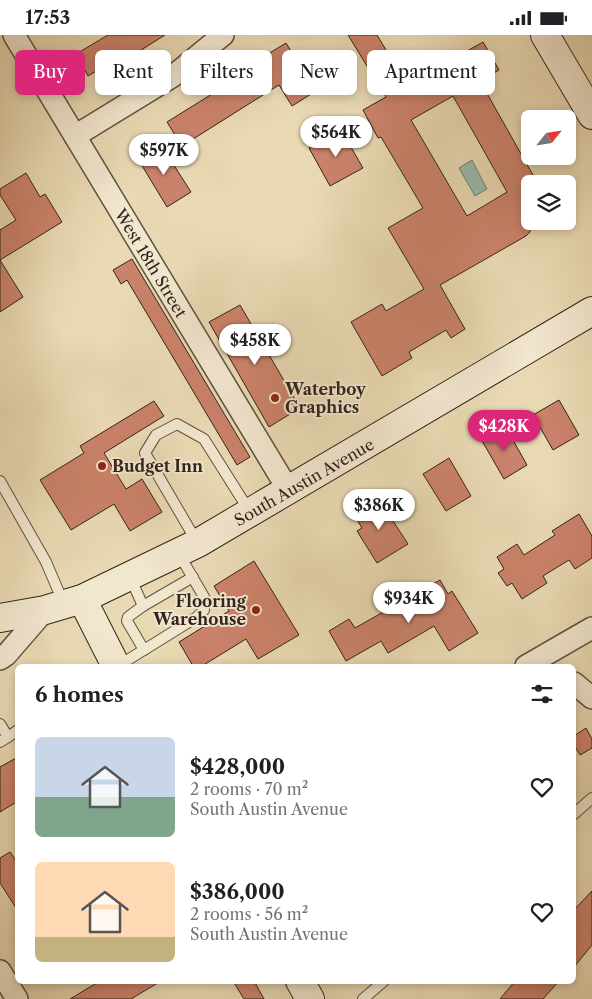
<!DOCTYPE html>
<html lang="en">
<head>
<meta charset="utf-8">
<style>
  :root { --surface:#fff; --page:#f2f2f2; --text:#202124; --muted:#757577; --accent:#db2777 }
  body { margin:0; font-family:"Libre Caslon Text",serif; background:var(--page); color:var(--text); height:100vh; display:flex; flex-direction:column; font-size:19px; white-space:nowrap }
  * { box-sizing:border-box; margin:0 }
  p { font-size:16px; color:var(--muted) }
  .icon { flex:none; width:28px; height:28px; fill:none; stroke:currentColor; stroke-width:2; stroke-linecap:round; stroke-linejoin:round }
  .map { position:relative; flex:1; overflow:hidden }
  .drawer { position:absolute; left:15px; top:629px; width:561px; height:320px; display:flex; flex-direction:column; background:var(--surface); border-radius:8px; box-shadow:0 2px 8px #0003 }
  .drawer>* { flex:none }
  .guide { position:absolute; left:15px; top:15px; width:562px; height:45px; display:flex; gap:10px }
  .needle { width:32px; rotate:60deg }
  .tools { position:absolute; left:521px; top:75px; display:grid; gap:10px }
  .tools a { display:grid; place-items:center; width:55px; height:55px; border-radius:8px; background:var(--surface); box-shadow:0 2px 8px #0003; font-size:25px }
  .price { position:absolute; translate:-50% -42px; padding:0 11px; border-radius:18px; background:#fff; color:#222; font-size:16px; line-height:32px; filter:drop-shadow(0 1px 2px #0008) }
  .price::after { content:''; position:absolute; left:50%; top:30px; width:15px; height:11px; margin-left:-8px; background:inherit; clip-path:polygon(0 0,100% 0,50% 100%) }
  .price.active { background:var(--accent); color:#fff }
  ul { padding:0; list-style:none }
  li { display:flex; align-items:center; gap:15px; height:125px; padding:0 20px }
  li span { display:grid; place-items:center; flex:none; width:140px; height:100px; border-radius:8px; color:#555 }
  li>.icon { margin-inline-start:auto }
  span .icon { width:60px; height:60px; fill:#fffc; stroke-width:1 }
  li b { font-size:21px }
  h2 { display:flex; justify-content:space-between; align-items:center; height:60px; padding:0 20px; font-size:21px }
  .chip { padding:0 18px; border-radius:8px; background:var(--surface); box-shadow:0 2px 8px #0003; font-size:18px; line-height:45px }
  .chip.active { background:var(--accent); color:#fff }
  .status { display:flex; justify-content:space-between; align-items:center; height:35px; padding:0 25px; background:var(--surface); direction:ltr }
  .status svg { height:14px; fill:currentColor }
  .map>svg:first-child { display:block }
  .water { fill:#98baa9; stroke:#6f7e71 }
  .building { fill:#ca826a; stroke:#31241c; fill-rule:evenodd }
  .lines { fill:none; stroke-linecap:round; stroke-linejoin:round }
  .lane-casing { stroke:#5f5142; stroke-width:12 }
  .street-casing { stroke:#5f5142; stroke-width:24 }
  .secondary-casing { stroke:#31241c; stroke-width:30 }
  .lane { stroke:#f1e6ce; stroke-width:10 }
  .street { stroke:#f1e6ce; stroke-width:21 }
  .secondary { stroke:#f1e6ce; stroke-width:28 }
  .poi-dot { fill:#8f2418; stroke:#f1e6ce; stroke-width:2 }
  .labels { text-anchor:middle; stroke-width:4; stroke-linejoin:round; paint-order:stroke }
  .street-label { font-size:16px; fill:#31241c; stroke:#f1e6ce }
  .poi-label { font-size:16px; font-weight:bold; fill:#31241c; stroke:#f1e6ce; text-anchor:start }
</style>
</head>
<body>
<div class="status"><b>17:53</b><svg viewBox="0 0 49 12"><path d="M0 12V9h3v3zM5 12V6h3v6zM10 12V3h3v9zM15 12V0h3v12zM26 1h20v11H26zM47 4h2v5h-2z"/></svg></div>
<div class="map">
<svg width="592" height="964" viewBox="0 0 592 964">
  <rect width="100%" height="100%" fill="#e9d9b3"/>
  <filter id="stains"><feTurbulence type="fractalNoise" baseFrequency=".004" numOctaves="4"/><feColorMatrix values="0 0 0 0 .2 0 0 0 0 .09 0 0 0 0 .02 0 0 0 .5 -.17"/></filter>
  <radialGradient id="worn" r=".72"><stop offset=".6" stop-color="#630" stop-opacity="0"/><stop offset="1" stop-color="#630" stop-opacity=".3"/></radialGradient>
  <polygon class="water" points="472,125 487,154 475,161 459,133"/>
  <g class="building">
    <polygon points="108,0 165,0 130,22 127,17 88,41 76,19"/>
    <path d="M348 0H377L407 50 483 7 499 35 480 46 538 149H530V197L526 201 440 250 465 294 451 303 446 295 409 317 412 323 382 341 351 287 382 269 386 276 424 254 388 193 423 173 381 102 378 103 363 75 386 62ZM453 61 507 157 467 181 411 85Z"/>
    <polygon points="286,8 316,56 292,71 279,50 182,111 167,87 265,26 263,22"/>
    <polygon points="341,95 363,133 330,151 309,113"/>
    <polygon points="161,110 191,157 167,172 138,124"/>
    <polygon points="26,138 40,162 45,159 62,187 0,225 23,262 0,277 0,195 16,185 0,160 0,154"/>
    <polygon points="132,224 250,422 237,430 127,245 121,249 113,235"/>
    <polygon points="240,270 300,373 269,392 209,287"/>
    <polygon points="559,365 579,400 553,415 533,380"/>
    <polygon points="154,366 164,381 104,418 126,454 142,444 162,477 130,496 114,469 71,495 40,445 84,418 80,411"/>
    <polygon points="505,391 527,430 504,444 481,404"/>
    <polygon points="449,423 471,461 446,476 423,439"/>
    <polygon points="375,463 380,470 382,469 408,509 377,528 357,496 362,493 352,477"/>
    <polygon points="579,479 592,501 592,523 575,534 569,525 543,541 547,548 522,564 512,548 507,551 498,538 504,534 497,522 517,509 524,520 555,500 552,496"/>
    <polygon points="254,526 299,600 258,624 246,604 202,631 193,631 179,607 229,576 214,551"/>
    <polygon points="440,545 448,559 452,556 478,598 449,616 434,591 388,618 381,606 346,626 329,596 349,584 355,593"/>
    <polygon points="586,693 592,704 592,713 580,720 574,710 574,701"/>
    <polygon points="18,722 18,766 0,777 0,732"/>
    <polygon points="10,817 18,829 18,876 0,848 0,823"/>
    <polygon points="592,856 592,910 574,932 574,875"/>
    <polygon points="100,946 161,946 131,964 70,964"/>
    <polygon points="233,946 254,946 264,964 244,964"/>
    <polygon points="515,946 559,946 543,964 500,964"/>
  </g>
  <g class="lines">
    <defs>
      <g id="lane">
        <polyline points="0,446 46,527 64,569"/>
        <polyline points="197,507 145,418 156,400 177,389 204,404 250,477"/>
        <polyline points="130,542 143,571 193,542"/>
        <polyline points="143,571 128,582 127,586 144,615"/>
        <polyline points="118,631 197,582 204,575 204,562 179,519"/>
        <polyline points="0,689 8,702 0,707"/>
        <polyline points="8,702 18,695"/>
        <polyline points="574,779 592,763"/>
        <polyline points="363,964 384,946"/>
      </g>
      <g id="street">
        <polyline points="14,0 289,456"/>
        <polyline points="75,101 173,41 223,0"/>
        <polyline points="0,624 6,620 45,575"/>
        <polyline points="526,631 592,593"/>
        <polyline points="574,648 592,663"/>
        <polyline points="0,936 17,964"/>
      </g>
      <g id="secondary">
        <polyline points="545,0 592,80"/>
        <polyline points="82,564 116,631"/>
        <polyline points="0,583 45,575 82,564 198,508 592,276"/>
        <polyline points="300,946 310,964"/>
      </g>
    </defs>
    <use href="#lane" class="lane-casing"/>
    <use href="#street" class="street-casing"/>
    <use href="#secondary" class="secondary-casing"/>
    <use href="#lane" class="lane"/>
    <use href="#street" class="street"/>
    <use href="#secondary" class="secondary"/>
  </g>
  <g class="poi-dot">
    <circle cx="275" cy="363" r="5"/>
    <circle cx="102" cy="431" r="5"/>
    <circle cx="256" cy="575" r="5"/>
  </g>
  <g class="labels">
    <g class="street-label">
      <text transform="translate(151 228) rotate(59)" y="6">West 18th Street</text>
      <text transform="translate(304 447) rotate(-30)" y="6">South Austin Avenue</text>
    </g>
    <g class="poi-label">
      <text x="285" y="360">Waterboy<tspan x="285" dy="18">Graphics</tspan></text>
      <text x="112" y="437">Budget Inn</text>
      <text x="246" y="572" text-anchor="end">Flooring<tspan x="246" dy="18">Warehouse</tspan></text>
    </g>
  </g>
  <rect width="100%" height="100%" filter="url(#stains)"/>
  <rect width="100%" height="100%" fill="url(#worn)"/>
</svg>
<div class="tools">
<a><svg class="needle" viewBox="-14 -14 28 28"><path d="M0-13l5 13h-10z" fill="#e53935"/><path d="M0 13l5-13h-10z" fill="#757577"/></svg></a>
<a><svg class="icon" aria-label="layers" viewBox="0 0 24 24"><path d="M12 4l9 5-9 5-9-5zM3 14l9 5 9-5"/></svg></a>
</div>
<b class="price" style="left:336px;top:123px">$564K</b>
<b class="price" style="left:164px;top:141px">$597K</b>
<b class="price" style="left:255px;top:331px">$458K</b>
<b class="price active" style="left:504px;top:417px">$428K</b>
<b class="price" style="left:379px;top:496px">$386K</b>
<b class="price" style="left:409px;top:589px">$934K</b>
<div class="guide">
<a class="chip active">Buy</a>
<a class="chip">Rent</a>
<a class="chip">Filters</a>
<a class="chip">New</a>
<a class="chip">Apartment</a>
</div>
<section class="drawer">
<h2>6 homes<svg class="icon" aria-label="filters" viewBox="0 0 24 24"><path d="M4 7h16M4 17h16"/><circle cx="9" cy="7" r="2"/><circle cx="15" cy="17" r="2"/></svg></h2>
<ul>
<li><span style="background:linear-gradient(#c9d6e8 60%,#7fa58c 0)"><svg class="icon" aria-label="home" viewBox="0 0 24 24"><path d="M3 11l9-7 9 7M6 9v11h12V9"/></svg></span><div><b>$428,000</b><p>2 rooms · 70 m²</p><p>South Austin Avenue</p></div><svg class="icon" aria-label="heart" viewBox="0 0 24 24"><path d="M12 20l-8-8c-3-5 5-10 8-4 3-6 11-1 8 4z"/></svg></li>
<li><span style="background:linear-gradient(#ffd9b3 75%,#c2b280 0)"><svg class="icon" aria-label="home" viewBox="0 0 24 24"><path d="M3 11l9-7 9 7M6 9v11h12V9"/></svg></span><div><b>$386,000</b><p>2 rooms · 56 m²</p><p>South Austin Avenue</p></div><svg class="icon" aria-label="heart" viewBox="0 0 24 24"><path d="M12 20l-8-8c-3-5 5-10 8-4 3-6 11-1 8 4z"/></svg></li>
</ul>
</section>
</div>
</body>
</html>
